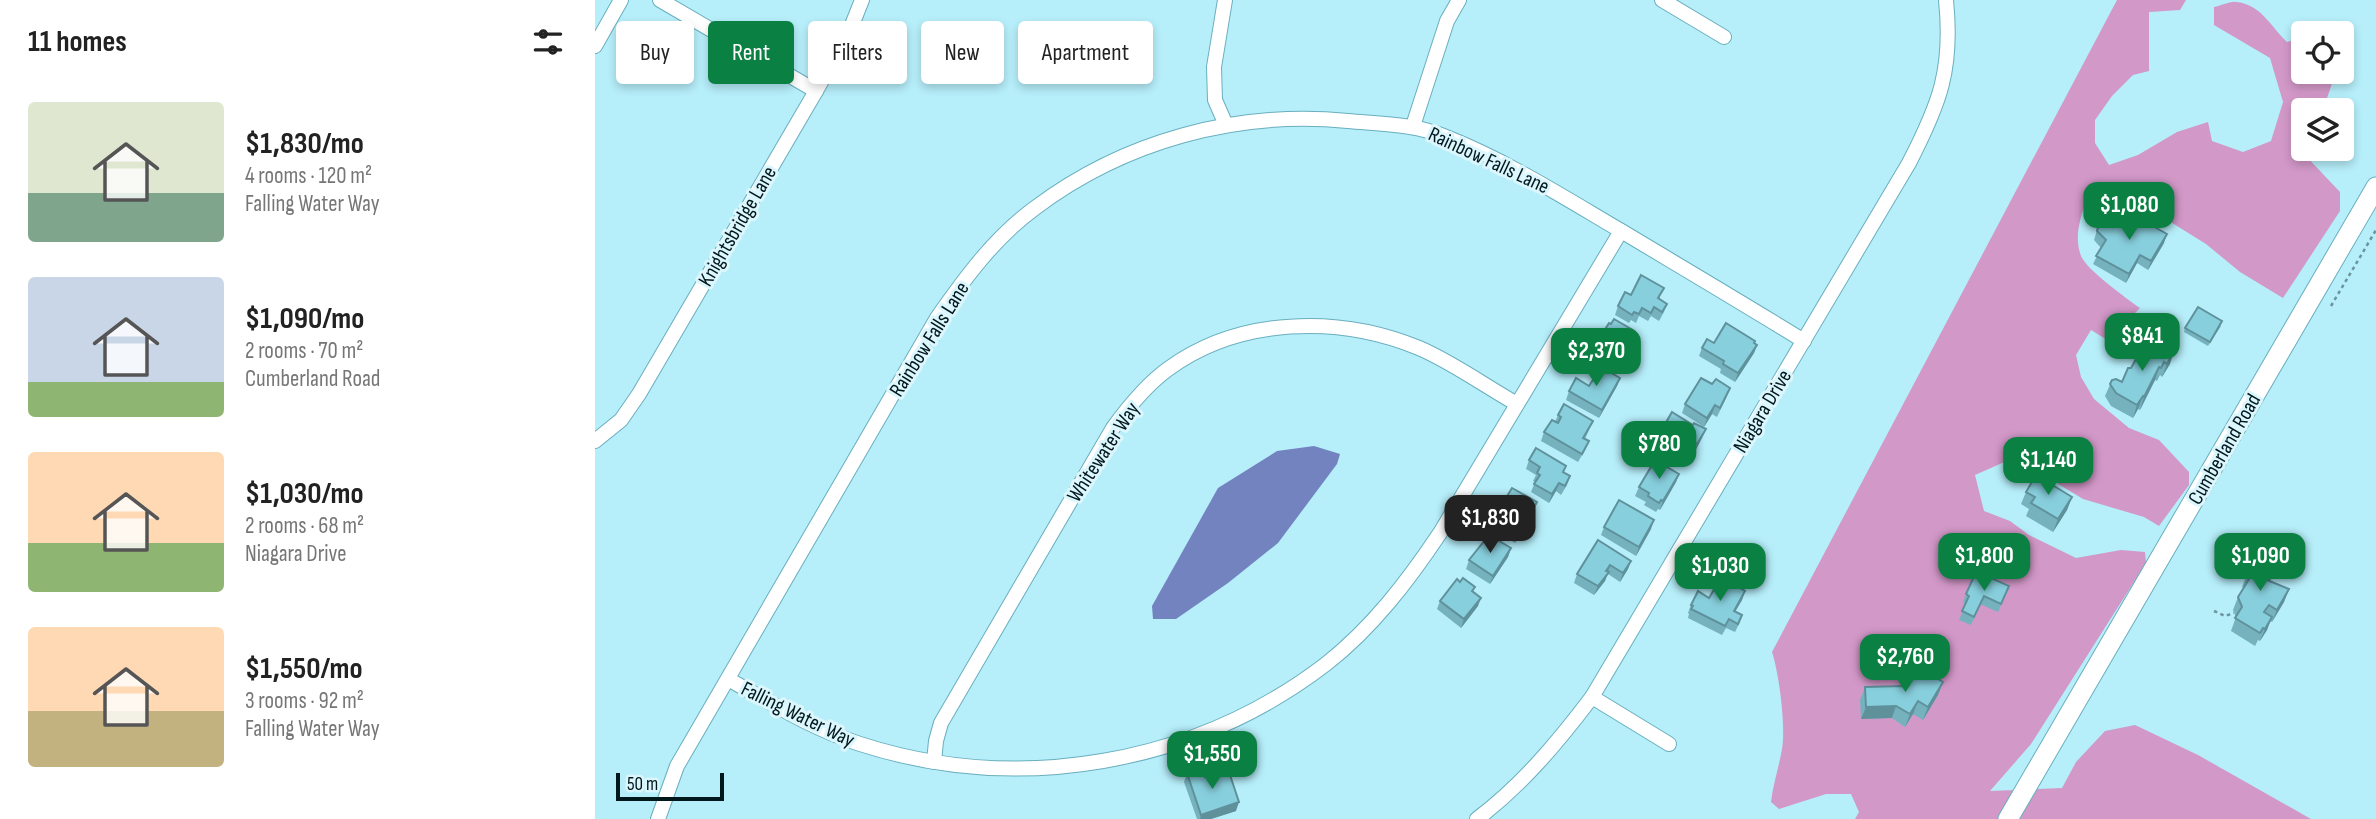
<!DOCTYPE html>
<html lang="en">
<head>
<meta charset="utf-8">
<style>
  :root { --surface:#fff; --page:#f6f6f6; --text:#222; --muted:#767676; --accent:#0b8043 }
  body { margin:0; font-family:"Sofia Sans Condensed",sans-serif; background:var(--page); color:var(--text); height:100vh; display:flex; flex-direction:column; font-size:26px; white-space:nowrap }
  * { box-sizing:border-box; margin:0 }
  p { font-size:23px; color:var(--muted) }
  .icon { flex:none; width:38px; height:38px; fill:none; stroke:currentColor; stroke-width:2; stroke-linecap:round; stroke-linejoin:round }
  .map { position:relative; flex:1; overflow:hidden }
  .drawer { display:flex; flex-direction:column; background:var(--surface); width:595px }
  .drawer>* { flex:none }
  .hud { position:absolute; left:21px; top:21px; width:665px; height:63px; display:flex; gap:14px }
  .tools { position:absolute; left:1696px; top:21px; display:grid; gap:14px }
  .tools a { display:grid; place-items:center; width:63px; height:63px; border-radius:7px; background:var(--surface); box-shadow:0 4px 10px #0003; font-size:35px }
  .scale { position:absolute; left:21px; bottom:18px; width:108px; box-sizing:border-box; padding-left:7px; border:4px solid #00171c; border-top:0; font-size:19px; line-height:24px; white-space:nowrap; color:#00171c; -webkit-text-stroke:5px #dbf6fc; paint-order:stroke }
  .price { position:absolute; translate:-50% -60px; padding:0 16px; border-radius:14px; background:var(--accent); color:#fff; font-size:23px; line-height:46px; filter:drop-shadow(0 2px 4px #0008) }
  .price::after { content:''; position:absolute; left:50%; top:42px; width:21px; height:16px; margin-left:-10px; background:inherit; clip-path:polygon(0 0,100% 0,50% 100%) }
  .price.selected { background:#222; color:#fff }
  ul { padding:0; list-style:none }
  li { display:flex; align-items:center; gap:21px; height:175px; padding:0 28px }
  li span { display:grid; place-items:center; flex:none; width:196px; height:140px; border-radius:7px; color:#555 }
  li>.icon { margin-inline-start:auto }
  span .icon { width:84px; height:84px; fill:#fffc; stroke-width:1 }
  li b { font-size:30px }
  h2 { display:flex; justify-content:space-between; align-items:center; height:84px; padding:0 28px; font-size:30px }
  .pill { padding:0 24px; border-radius:7px; background:var(--surface); box-shadow:0 4px 10px #0003; font-size:24px; line-height:63px }
  .pill.selected { background:var(--accent); color:#fff }
  main { display:flex; flex:1; min-height:0 }
  .map>svg:first-child { display:block }
  .forest { fill:#d298c8 }
  .water { fill:#7383c0 }
  .lines { fill:none; stroke-linecap:round; stroke-linejoin:round }
  .street-casing { stroke:#69afbe; stroke-width:16 }
  .secondary-casing { stroke:#69afbe; stroke-width:21 }
  .path { stroke:#6b959e; stroke-width:2.5; stroke-dasharray:3.5 3.5; stroke-linecap:butt }
  .street { stroke:#fff; stroke-width:14 }
  .secondary { stroke:#fff; stroke-width:19 }
  .wall { fill:#75b2be }
  .shaded-wall { fill:#5f919b }
  .building { fill:#88cfdd; stroke:#5f919b; stroke-width:2 }
  .labels { text-anchor:middle; stroke-width:6; stroke-linejoin:round; paint-order:stroke }
  .street-label { font-size:21px; fill:#00171c; stroke:#dbf6fc }
</style>
</head>
<body>
<main>
<section class="drawer">
<h2>11 homes<svg class="icon" aria-label="filters" viewBox="0 0 24 24"><path d="M4 7h16M4 17h16"/><circle cx="9" cy="7" r="2"/><circle cx="15" cy="17" r="2"/></svg></h2>
<ul>
<li><span style="background:linear-gradient(#dfe7d0 65%,#7fa58c 0)"><svg class="icon" aria-label="home" viewBox="0 0 24 24"><path d="M3 11l9-7 9 7M6 9v11h12V9"/></svg></span><div><b>$1,830/mo</b><p>4 rooms · 120 m²</p><p>Falling Water Way</p></div></li>
<li><span style="background:linear-gradient(#c9d6e8 75%,#8fb573 0)"><svg class="icon" aria-label="home" viewBox="0 0 24 24"><path d="M3 11l9-7 9 7M6 9v11h12V9"/></svg></span><div><b>$1,090/mo</b><p>2 rooms · 70 m²</p><p>Cumberland Road</p></div></li>
<li><span style="background:linear-gradient(#ffd9b3 65%,#8fb573 0)"><svg class="icon" aria-label="home" viewBox="0 0 24 24"><path d="M3 11l9-7 9 7M6 9v11h12V9"/></svg></span><div><b>$1,030/mo</b><p>2 rooms · 68 m²</p><p>Niagara Drive</p></div></li>
<li><span style="background:linear-gradient(#ffd9b3 60%,#c2b280 0)"><svg class="icon" aria-label="home" viewBox="0 0 24 24"><path d="M3 11l9-7 9 7M6 9v11h12V9"/></svg></span><div><b>$1,550/mo</b><p>3 rooms · 92 m²</p><p>Falling Water Way</p></div></li>
</ul>
</section>
<div class="map">
<svg width="1781" height="819" viewBox="0 0 1781 819">
  <rect width="100%" height="100%" fill="#b6eefa"/>
  <path class="forest" d="M1522 0H1591L1585 10 1554 12V71L1538 75 1517 96 1500 120V143L1514 165 1543 155 1582 132 1613 122 1617 141 1648 152 1676 141 1688 102 1675 58 1619 25V7C1626 6 1635 1 1641 2 1666 4 1676 27 1692 42L1708 37V72H1741L1732 98 1724 110H1708V153L1745 192V211L1688 298 1645 272 1611 244 1524 190 1491 201C1485 219 1479 237 1486 256 1492 270 1531 298 1545 308L1539 314 1541 344 1514 341 1496 330 1481 355 1486 377 1499 399 1534 428 1564 440 1594 472V485L1564 526 1549 517 1488 499 1455 479 1414 460 1380 475 1389 511 1415 521 1434 535 1481 558 1526 550 1550 552 1551 563 1436 744 1395 791 1467 788 1481 762 1510 731 1540 725 1603 755 1716 819H1260L1264 812 1256 794H1231L1184 809 1176 802C1178 784 1184 767 1187 749 1191 727 1184 673 1177 652Z"/>
  <polygon class="water" points="719,446 745,454 742,464 683,543 633,583 581,619 558,619 557,606 623,488 682,451"/>
  <g class="lines">
    <defs>
      <g id="street">
        <polyline points="65,0 221,91"/>
        <polyline points="630,0 619,67 620,100 631,125"/>
        <polyline points="1067,0 1129,37"/>
        <polyline points="0,46 26,0"/>
        <polyline points="818,126 852,21 864,0"/>
        <polyline points="0,441 26,420 44,394 221,91 255,30 267,0"/>
        <path d="M133 679C176 703 218 729 265 744 423 795 599 765 731 664 777 628 813 581 845 533L1026 231"/>
        <polyline points="997,697 1074,744"/>
        <path d="M339 762 341 741 346 723 518 428C534 406 551 385 573 369 644 317 744 315 824 348 857 362 890 386 922 404"/>
        <path d="M63 819 82 766 342 318C370 278 400 237 440 208 529 141 642 110 753 121 786 124 820 124 851 137 914 162 970 198 1028 232 1088 268 1149 304 1209 341"/>
        <path d="M882 819C927 785 963 742 997 697L1314 163C1345 103 1358 69 1351 0"/>
      </g>
      <polyline id="secondary" points="1413,819 1781,187"/>
    </defs>
    <use href="#street" class="street-casing"/>
    <use href="#secondary" class="secondary-casing"/>
    <g class="path">
      <polyline points="1736,306 1781,230"/>
      <polyline points="1619,611 1630,616 1639,613"/>
    </g>
    <use href="#street" class="street"/>
    <use href="#secondary" class="secondary"/>
  </g>
  <g class="wall">
    <polygon points="1503,227 1518,227 1569,243 1553,270 1542,263 1531,283 1498,264 1506,248 1499,240"/>
    <polygon points="1036,295 1065,297 1064,299 1072,304 1069,312 1064,321 1056,316 1053,321 1044,316 1041,323 1036,320 1034,323 1020,315 1023,306"/>
    <polygon points="1626,326 1613,346 1589,332 1590,328"/>
    <polygon points="1038,330 1035,338 1017,368 999,357 1004,345 1003,345 1006,336"/>
    <polygon points="1119,343 1160,343 1162,345 1159,353 1140,382 1125,373 1126,369 1104,356 1107,348"/>
    <polygon points="1548,354 1575,364 1567,377 1565,375 1562,381 1560,380 1545,410 1543,409 1538,418 1516,406 1510,396 1517,380 1527,382 1536,368"/>
    <polygon points="1025,378 1022,386 1004,418 971,400 974,391"/>
    <polygon points="1132,396 1122,417 1117,414 1109,427 1087,413 1090,404"/>
    <polygon points="963,415 998,421 990,439 994,441 990,450 983,462 946,441 949,432 960,422"/>
    <polygon points="1098,425 1111,429 1107,438 1099,453 1087,446 1079,463 1075,466 1055,454 1058,445"/>
    <polygon points="934,460 969,472 975,476 972,485 966,495 961,491 954,503 936,492 940,482 938,481 941,475 931,469"/>
    <polygon points="1084,474 1081,482 1065,510 1063,509 1061,512 1049,505 1051,502 1040,496 1044,487"/>
    <polygon points="1431,492 1477,497 1472,510 1458,532 1431,516 1434,509 1426,504"/>
    <polygon points="942,502 939,511 920,543 895,528 898,519"/>
    <polygon points="1009,527 1056,529 1041,556 1006,535"/>
    <polygon points="916,548 913,557 895,584 871,569 874,560"/>
    <polygon points="1036,561 1033,569 1025,582 1013,574 1010,581 999,595 979,583 982,574"/>
    <polygon points="1680,572 1674,581 1694,589 1689,602 1677,622 1675,621 1672,630 1665,641 1663,640 1660,646 1636,631 1641,617 1638,610 1643,597 1649,588 1647,587 1652,574"/>
    <polygon points="1393,580 1411,594 1403,612 1385,604 1376,625 1364,620 1371,604 1368,602 1371,594"/>
    <polygon points="865,582 880,587 878,592 883,606 866,628 842,609 845,601"/>
    <polygon points="1127,583 1150,591 1147,600 1140,611 1147,615 1144,624 1140,632 1131,628 1127,635 1093,618 1094,614 1093,613 1096,605 1114,598"/>
    <polygon points="1348,682 1343,695 1328,720 1318,714 1310,727 1297,718 1266,719 1265,700 1270,687 1312,688"/>
    <polygon points="592,773 610,777 641,811 616,819 602,819 589,782"/>
  </g>
  <g class="shaded-wall">
    <polygon points="1572,234 1569,243 1553,270 1556,261"/>
    <polygon points="1545,255 1542,263 1531,283 1534,274"/>
    <polygon points="1038,330 1035,338 1017,368 1021,359"/>
    <polygon points="1162,345 1159,353 1140,382 1143,373"/>
    <polygon points="1579,351 1575,364 1567,377 1572,364"/>
    <polygon points="1564,367 1560,380 1545,410 1549,397"/>
    <polygon points="1025,378 1022,386 1004,418 1007,410"/>
    <polygon points="1548,396 1543,409 1538,418 1542,405"/>
    <polygon points="1120,405 1117,414 1109,427 1112,418"/>
    <polygon points="1111,429 1107,438 1099,453 1102,444"/>
    <polygon points="1090,437 1079,463 1075,466 1078,457"/>
    <polygon points="1084,474 1081,482 1065,510 1068,501"/>
    <polygon points="964,483 961,491 954,503 957,494"/>
    <polygon points="1477,497 1472,510 1458,532 1463,519"/>
    <polygon points="942,502 939,511 920,543 923,534"/>
    <polygon points="1059,520 1056,529 1041,556 1044,547"/>
    <polygon points="916,548 913,557 895,584 898,576"/>
    <polygon points="1685,559 1680,572 1668,593 1672,580"/>
    <polygon points="1036,561 1033,569 1025,582 1028,573"/>
    <polygon points="1015,565 1010,581 999,595 1003,586"/>
    <polygon points="1694,589 1689,602 1677,622 1682,610"/>
    <polygon points="1150,591 1147,600 1136,619 1139,611"/>
    <polygon points="886,598 883,606 866,628 869,619"/>
    <polygon points="1677,617 1672,630 1665,641 1670,629"/>
    <polygon points="1348,682 1343,695 1328,720 1333,707"/>
    <polygon points="1323,701 1318,714 1310,727 1315,714"/>
    <polygon points="1301,706 1297,718 1266,719 1271,707"/>
    <polygon points="644,802 641,811 616,819 605,819 606,815"/>
  </g>
  <g class="building">
    <polygon points="1529,210 1572,234 1556,261 1545,255 1534,274 1501,256 1511,240 1502,231 1503,227 1509,222 1516,224 1518,227"/>
    <polygon points="1046,275 1069,288 1063,298 1072,304 1067,312 1059,307 1056,313 1047,308 1044,314 1039,312 1037,315 1023,306 1030,292 1036,295"/>
    <polygon points="1603,307 1627,321 1615,342 1590,328"/>
    <polygon points="1019,319 1038,330 1021,359 1002,348 1009,338 1006,336 1014,323 1016,324"/>
    <polygon points="1131,323 1160,341 1159,343 1162,345 1143,373 1128,364 1129,361 1107,348 1112,339 1119,343"/>
    <polygon points="1556,340 1579,351 1572,364 1569,362 1566,368 1564,367 1549,397 1548,396 1542,405 1521,393 1515,384 1517,380 1521,379 1527,382 1533,368 1536,368 1545,352 1548,354"/>
    <polygon points="1006,367 1025,378 1007,410 974,391 981,378 994,386"/>
    <polygon points="1106,378 1117,384 1121,379 1135,388 1125,408 1120,405 1112,418 1090,404"/>
    <polygon points="969,404 998,421 988,438 994,441 987,454 949,432 957,420 963,423 966,417 963,415"/>
    <polygon points="1077,412 1098,425 1099,423 1111,429 1102,444 1090,437 1083,454 1078,457 1058,445"/>
    <polygon points="941,448 971,466 968,472 975,476 970,486 964,483 957,494 939,484 945,475 942,473 945,467 934,460"/>
    <polygon points="1060,460 1084,474 1068,501 1066,500 1064,503 1053,496 1054,493 1044,487"/>
    <polygon points="1441,475 1477,497 1463,519 1436,503 1440,497 1431,492"/>
    <polygon points="917,488 942,502 923,534 898,519"/>
    <polygon points="1024,500 1059,520 1044,547 1009,527"/>
    <polygon points="894,535 916,548 898,576 874,560"/>
    <polygon points="1003,540 1036,561 1028,573 1015,565 1011,571 1014,572 1003,586 982,574"/>
    <polygon points="1667,549 1685,559 1672,580 1694,589 1682,610 1674,605 1669,612 1677,617 1670,629 1668,628 1665,633 1640,618 1647,607 1643,597 1656,576 1652,574"/>
    <polygon points="1381,572 1393,580 1394,577 1414,586 1406,604 1389,596 1379,617 1367,611 1374,596 1371,594"/>
    <polygon points="868,578 880,587 877,591 886,598 869,619 845,601 862,579 865,582"/>
    <polygon points="1129,579 1150,591 1139,611 1147,615 1143,624 1134,619 1130,626 1096,609 1098,606 1096,605 1103,591 1114,598 1124,581 1127,583"/>
    <polygon points="1330,671 1348,682 1333,707 1323,701 1315,714 1301,706 1271,707 1270,687 1308,686 1312,688 1318,678 1326,677"/>
    <polygon points="607,768 610,777 617,775 618,778 634,772 644,802 606,815 592,773"/>
  </g>
  <g class="labels">
    <g class="street-label">
      <text transform="translate(894 160) rotate(25)" y="7">Rainbow Falls Lane</text>
      <text transform="translate(142 226) rotate(-60)" y="7">Knightsbridge Lane</text>
      <text transform="translate(334 339) rotate(-58)" y="7">Rainbow Falls Lane</text>
      <text transform="translate(1167 411) rotate(-59)" y="7">Niagara Drive</text>
      <text transform="translate(1629 449) rotate(-60)" y="7">Cumberland Road</text>
      <text transform="translate(508 452) rotate(-57)" y="7">Whitewater Way</text>
      <text transform="translate(203 714) rotate(26)" y="7">Falling Water Way</text>
    </g>
  </g>
</svg>
<div class="tools">
<a><svg class="icon" aria-label="locate" viewBox="0 0 24 24"><circle cx="12" cy="12" r="6"/><path d="M12 2v4M12 18v4M2 12h4M18 12h4"/></svg></a>
<a><svg class="icon" aria-label="layers" viewBox="0 0 24 24"><path d="M12 4l9 5-9 5-9-5zM3 14l9 5 9-5"/></svg></a>
</div>
<div class="scale">50 m</div>
<b class="price" style="left:1534px;top:242px">$1,080</b>
<b class="price" style="left:1547px;top:373px">$841</b>
<b class="price" style="left:1001px;top:388px">$2,370</b>
<b class="price" style="left:1064px;top:481px">$780</b>
<b class="price" style="left:1453px;top:497px">$1,140</b>
<b class="price selected" style="left:895px;top:555px">$1,830</b>
<b class="price" style="left:1389px;top:593px">$1,800</b>
<b class="price" style="left:1665px;top:593px">$1,090</b>
<b class="price" style="left:1125px;top:603px">$1,030</b>
<b class="price" style="left:1310px;top:694px">$2,760</b>
<b class="price" style="left:617px;top:791px">$1,550</b>
<div class="hud">
<a class="pill">Buy</a>
<a class="pill selected">Rent</a>
<a class="pill">Filters</a>
<a class="pill">New</a>
<a class="pill">Apartment</a>
</div>
</div>
</main>
</body>
</html>
